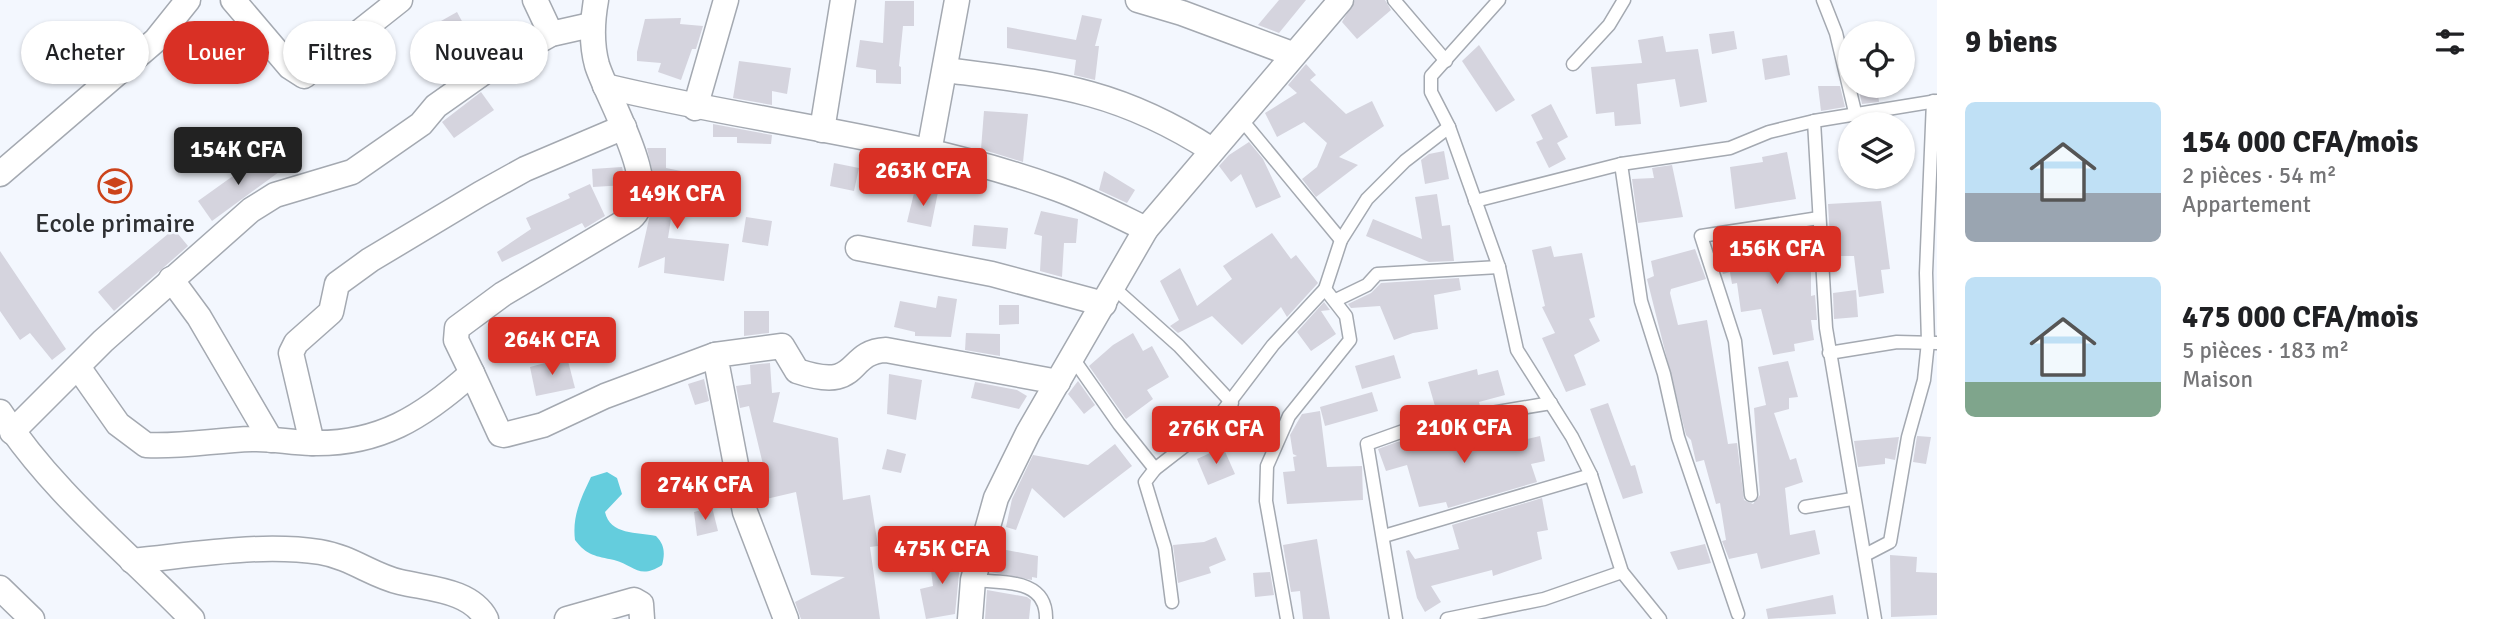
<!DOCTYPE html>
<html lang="fr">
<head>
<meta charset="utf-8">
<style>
  :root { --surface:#fff; --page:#f6f6f6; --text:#202124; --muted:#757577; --accent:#d93025 }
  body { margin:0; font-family:Signika,sans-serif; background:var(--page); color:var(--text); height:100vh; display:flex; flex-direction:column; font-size:26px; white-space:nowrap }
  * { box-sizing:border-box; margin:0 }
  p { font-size:23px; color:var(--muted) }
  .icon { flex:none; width:38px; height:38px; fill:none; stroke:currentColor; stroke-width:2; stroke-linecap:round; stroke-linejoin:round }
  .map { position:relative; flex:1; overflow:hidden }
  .details { display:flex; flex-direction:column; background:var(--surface); width:560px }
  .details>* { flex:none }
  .top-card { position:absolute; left:21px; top:21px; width:665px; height:63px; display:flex; gap:14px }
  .buttons { position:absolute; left:1838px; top:21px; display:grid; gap:14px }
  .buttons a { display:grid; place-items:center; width:77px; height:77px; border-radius:50%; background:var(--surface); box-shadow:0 2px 5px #0004; font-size:35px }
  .price { position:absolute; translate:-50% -60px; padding:0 16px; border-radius:7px; background:var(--accent); color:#fff; font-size:23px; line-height:46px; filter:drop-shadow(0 2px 4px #0008) }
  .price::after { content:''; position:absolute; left:50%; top:42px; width:21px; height:16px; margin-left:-10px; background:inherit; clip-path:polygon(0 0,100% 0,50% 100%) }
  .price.active { background:#222; color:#fff }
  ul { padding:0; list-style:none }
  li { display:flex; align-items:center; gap:21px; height:175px; padding:0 28px }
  li span { display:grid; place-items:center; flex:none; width:196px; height:140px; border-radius:10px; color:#555 }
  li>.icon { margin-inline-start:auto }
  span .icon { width:84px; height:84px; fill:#fffc; stroke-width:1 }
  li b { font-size:30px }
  h2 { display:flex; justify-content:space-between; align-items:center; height:84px; padding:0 28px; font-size:30px }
  .chip { padding:0 24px; border-radius:32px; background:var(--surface); box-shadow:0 2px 5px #0004; font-size:24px; line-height:63px }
  .chip.active { background:var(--accent); color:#fff }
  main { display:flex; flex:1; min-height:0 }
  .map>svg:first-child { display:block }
  .water { fill:#64cddd }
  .building { fill:#d5d4de }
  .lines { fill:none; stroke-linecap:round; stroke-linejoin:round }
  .service-casing { stroke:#a4a9b1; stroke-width:15 }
  .minor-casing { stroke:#a4a9b1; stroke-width:27 }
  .service { stroke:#fff; stroke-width:12 }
  .minor { stroke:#fff; stroke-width:24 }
  .labels { text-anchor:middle; stroke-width:5; stroke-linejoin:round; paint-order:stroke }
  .poi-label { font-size:26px; fill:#2e3033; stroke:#f3f7fe }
</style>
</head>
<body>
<main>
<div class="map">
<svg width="1937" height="619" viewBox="0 0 1937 619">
  <rect width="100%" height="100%" fill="#f3f7fe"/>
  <path class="water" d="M607 472 617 478 622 494 605 512C610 535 637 532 656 536 665 545 665 554 662 565 639 580 634 565 614 560 596 556 587 556 575 540 572 516 581 498 591 477Z"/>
  <g class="building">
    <polygon points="1279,0 1306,0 1279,33 1258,25"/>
    <polygon points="1355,0 1385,0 1391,10 1357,39 1342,22"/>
    <polygon points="885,1 914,1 914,26 903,26 899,66 901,67 901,84 876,83 876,70 856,67 860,40 883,43"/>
    <polygon points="457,12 471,38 456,47 441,21"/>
    <polygon points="1082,15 1102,19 1095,46 1099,46 1095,80 1074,75 1076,60 1007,48 1007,27 1076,40"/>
    <polygon points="681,18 680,24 703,26 696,49 692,49 681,80 658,72 661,63 637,61 637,52 645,19"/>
    <polygon points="1734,31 1737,49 1712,54 1709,34"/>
    <polygon points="1663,36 1666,52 1698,49 1707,102 1680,107 1675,79 1637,84 1641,124 1615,126 1614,112 1596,114 1591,67 1642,63 1638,40"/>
    <polygon points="1479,45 1515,100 1496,112 1462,61"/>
    <polygon points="1787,55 1790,75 1765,80 1762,59"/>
    <polygon points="739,61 791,68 787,94 772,91 772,105 733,98"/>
    <polygon points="1306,64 1316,75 1310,80 1346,114 1372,101 1384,126 1339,157 1358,165 1316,197 1302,179 1317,167 1327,143 1304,122 1277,137 1265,113 1297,93 1288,85"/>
    <polygon points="1818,86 1840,86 1845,107 1821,111"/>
    <polygon points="1858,86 1877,86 1879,102 1862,104"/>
    <polygon points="481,92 494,110 454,138 442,122"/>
    <polygon points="1551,104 1568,137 1557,143 1566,159 1549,168 1536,142 1543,139 1531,115"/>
    <polygon points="984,111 1028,114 1023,162 981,149"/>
    <polygon points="713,124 772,135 771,144 737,143 737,137 713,137"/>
    <polygon points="1249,142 1263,159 1281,197 1256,208 1241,174 1231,182 1219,166 1229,155"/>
    <polygon points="647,148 666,148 666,168 686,172 681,195 675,193 668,238 729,244 724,281 664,273 665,257 638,268 656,188"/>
    <polygon points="1444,151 1449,179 1425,184 1421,160 1429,154"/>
    <polygon points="1787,152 1796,199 1735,209 1730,167 1763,162 1762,157"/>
    <polygon points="265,153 279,172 212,221 198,201"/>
    <polygon points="834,163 859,168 854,191 830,186"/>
    <polygon points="1672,165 1683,217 1638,223 1632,179 1654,178 1652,168"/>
    <polygon points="622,167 626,185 593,187 592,169"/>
    <polygon points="1104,171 1135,190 1127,203 1099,190"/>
    <polygon points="590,184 605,216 585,228 582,223 502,262 497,252 531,229 526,218 570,198 568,194"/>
    <polygon points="915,189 938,192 931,227 907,222"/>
    <polygon points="1437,194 1442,226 1450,225 1454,261 1429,262 1366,236 1373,219 1422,239 1415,197"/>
    <polygon points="1881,201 1890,269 1881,270 1884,293 1859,297 1854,256 1831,256 1828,204"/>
    <polygon points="1041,211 1078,219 1076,243 1064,243 1062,277 1040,271 1042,236 1034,234"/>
    <polygon points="746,217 772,221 768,246 742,242"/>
    <polygon points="974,225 1008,228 1006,249 972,246"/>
    <polygon points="1811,228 1811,296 1815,295 1817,320 1811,320 1814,340 1794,344 1795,351 1773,355 1761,309 1741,312 1737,283 1732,284 1730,272 1723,274 1717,257 1749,252 1747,238"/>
    <polygon points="174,229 188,246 114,311 98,292"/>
    <polygon points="1272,233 1291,259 1296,255 1318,283 1287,317 1281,307 1242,345 1212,316 1178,333 1170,326 1179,320 1160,281 1180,268 1197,306 1232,279 1223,266"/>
    <polygon points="1551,246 1554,257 1582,253 1595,317 1589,319 1600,341 1574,355 1586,385 1566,392 1542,338 1555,333 1542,307 1545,306 1532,250"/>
    <polygon points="1695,249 1706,279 1671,289 1670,293 1678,325 1707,320 1728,444 1737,443 1744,500 1753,504 1760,495 1754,408 1766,405 1758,367 1788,361 1798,397 1789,398 1789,409 1774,413 1790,460 1796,458 1803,482 1785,488 1790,535 1815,530 1820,554 1761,569 1757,553 1729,559 1722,541 1726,540 1720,503 1716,504 1704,460 1696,462 1691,440 1686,435 1647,279 1654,276 1651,261"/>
    <polygon points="0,251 66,349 52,360 30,333 20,340 0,311"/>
    <polygon points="1459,278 1461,290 1434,295 1438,329 1413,333 1394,340 1380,306 1351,308 1348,304 1371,293 1381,283"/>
    <polygon points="1856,290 1858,317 1834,319 1833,293"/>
    <polygon points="938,296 957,299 951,337 915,336 915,332 894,327 900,301 936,308"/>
    <polygon points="1324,302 1330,310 1321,311 1336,334 1311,351 1297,332"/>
    <polygon points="999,305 1019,305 1019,324 999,325"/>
    <polygon points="744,311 769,311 769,333 744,336"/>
    <polygon points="966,333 1000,334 1000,356 965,350"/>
    <polygon points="1133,333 1143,351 1152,346 1169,377 1147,390 1153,399 1126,419 1089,366 1113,345"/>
    <polygon points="1394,355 1401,378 1362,389 1355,366"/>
    <polygon points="567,357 575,388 536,396 530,367"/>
    <polygon points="770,363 772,393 780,392 773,422 838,438 843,500 870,495 878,546 870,547 880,619 801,619 795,602 845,577 811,575 796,492 758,501 754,479 766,477 749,406 740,408 736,386 751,384 750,365"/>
    <polygon points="1477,369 1478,375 1498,370 1505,395 1479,402 1480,406 1437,413 1428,382"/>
    <polygon points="889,374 922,380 916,420 887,414"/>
    <polygon points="704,379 709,401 695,405 688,384"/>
    <polygon points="1078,381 1095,405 1084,414 1068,394"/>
    <polygon points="975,382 1017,390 1027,396 1019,409 971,398"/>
    <polygon points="1372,392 1378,411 1325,426 1320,407"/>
    <polygon points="1608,403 1631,466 1635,465 1643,493 1623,499 1590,409"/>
    <polygon points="1320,411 1327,467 1362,466 1363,500 1287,504 1283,472 1295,471 1293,457 1297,456 1293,454 1290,435 1302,414"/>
    <polygon points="1485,423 1492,447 1540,436 1545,461 1531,464 1537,482 1448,508 1446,502 1419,507 1407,465 1386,471 1378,449 1397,442 1443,436 1441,430"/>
    <polygon points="1917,436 1931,437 1926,464 1913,462"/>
    <polygon points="1899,437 1895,460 1885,458 1885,464 1858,467 1854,441"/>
    <polygon points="1115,444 1132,466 1064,518 1032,488 1016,530 1006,527 1012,499 1033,455 1088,465"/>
    <polygon points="1223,447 1235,474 1208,485 1197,459"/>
    <polygon points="887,449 906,454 901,473 882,469"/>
    <polygon points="1542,498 1548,530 1537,532 1542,559 1493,576 1492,570 1431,586 1441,602 1425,612 1417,598 1406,551 1409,550 1415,559 1459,549 1452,525"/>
    <polygon points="712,507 718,531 697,536 694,512"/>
    <polygon points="1216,537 1226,560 1209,567 1211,573 1178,583 1173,545 1204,542"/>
    <polygon points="1317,539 1330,619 1303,619 1300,591 1291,592 1283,545"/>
    <polygon points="1705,544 1711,563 1678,570 1670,552"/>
    <polygon points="1001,549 1038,556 1037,578 1032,577 1032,580 991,572 992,568 997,569"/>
    <polygon points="958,551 959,574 955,614 926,619 920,589 933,586 929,554"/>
    <polygon points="1890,555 1917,557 1916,572 1937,573 1937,615 1891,617"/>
    <polygon points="1270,572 1274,595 1255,597 1253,573"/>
    <polygon points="987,590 1027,597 1031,600 1029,619 985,619"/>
    <polygon points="1833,595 1836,614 1768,619 1766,609"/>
  </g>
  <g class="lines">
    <defs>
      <g id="service">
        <polyline points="1394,0 1446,61"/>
        <polyline points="1499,0 1431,76 1431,92 1449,127 1499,267 1517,350 1572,437 1591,475 1622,572 1660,619"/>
        <polyline points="1823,0 1836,33 1855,112"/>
        <polyline points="1573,64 1609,25 1624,0"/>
        <polyline points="1241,119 1341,240"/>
        <polyline points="1814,121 1826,328 1875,619"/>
        <polyline points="1621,164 1641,301 1664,374 1678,437 1738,614"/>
        <polyline points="1475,201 1621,164 1730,148 1769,132 1814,121 1937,101"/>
        <polyline points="1113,287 1179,346 1232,403"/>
        <polyline points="1336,300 1367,285 1377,274 1499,267"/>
        <polyline points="1829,353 1897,342 1937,343"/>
        <polyline points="1072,357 1119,424 1155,469 1145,482 1165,548 1172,602"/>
        <polyline points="1155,469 1213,424 1273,345 1325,289 1341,240 1367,199 1405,161 1449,127"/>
        <polyline points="1751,495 1735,341 1701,236 1819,218"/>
        <polyline points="1805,507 1852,499"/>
        <polyline points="1384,536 1591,475"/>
        <polyline points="1865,555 1890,542 1908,437 1924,380 1928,342 1926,273 1933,101"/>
        <path d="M973 580C1003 583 1047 578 1046 619"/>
        <polyline points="1287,619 1266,501 1267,466 1289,416 1350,340 1346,316 1325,289"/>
        <polyline points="1396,619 1367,444 1420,425 1551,403"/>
        <polyline points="1447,619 1544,599 1622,572"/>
      </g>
      <g id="minor">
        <polyline points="233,0 290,67 304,76 400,0"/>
        <polyline points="535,0 551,34"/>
        <polyline points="1138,0 1182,13 1292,54"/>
        <path d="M946 70C1054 84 1117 89 1212 150"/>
        <path d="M605 86C756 123 912 136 1058 189 1088 200 1117 215 1146 229"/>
        <polyline points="695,108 726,0"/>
        <polyline points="822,130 843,0"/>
        <polyline points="929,152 957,0"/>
        <polyline points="0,174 156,40 188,0"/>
        <polyline points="858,248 992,274 1104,304"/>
        <polyline points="171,279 199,317 271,440"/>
        <path d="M78 367 118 424 146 445C182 447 216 440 252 439 272 438 291 443 311 443 379 445 423 417 472 373L456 340 457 328 503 294 631 218C664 190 607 98 597 65 591 43 592 22 596 0"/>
        <polyline points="472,373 500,434 504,435 543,425 605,396 715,355"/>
        <path d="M0 412C52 492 126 551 192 619"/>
        <polyline points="12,432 103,341 251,210 275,195 352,172 421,124 436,106 487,70 551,34 591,25"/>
        <polyline points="312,443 291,353 296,343 331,312 337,284 370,260 480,194 525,169 624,127"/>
        <path d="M132 561C193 555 260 543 320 552 351 557 373 576 400 582 429 589 471 590 486 619"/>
        <polyline points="0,588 32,619"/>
        <polyline points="567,619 634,600 641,604 642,619"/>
        <path d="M786 619 745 512 715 355 782 346 797 371C863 393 844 352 886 350L1058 382"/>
        <polyline points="970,619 973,580 996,498 1028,433 1146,229 1341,0"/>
      </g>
    </defs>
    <use href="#service" class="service-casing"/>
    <use href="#minor" class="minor-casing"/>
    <use href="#service" class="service"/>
    <use href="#minor" class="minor"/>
  </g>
  <defs>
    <symbol id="school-ring" viewBox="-11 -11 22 22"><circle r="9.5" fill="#f3f7fe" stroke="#cc431b" stroke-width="1.5"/><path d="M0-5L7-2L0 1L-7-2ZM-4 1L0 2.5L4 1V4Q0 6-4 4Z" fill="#cc431b"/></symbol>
  </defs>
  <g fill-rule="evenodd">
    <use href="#school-ring" x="96" y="167" width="38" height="38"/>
  </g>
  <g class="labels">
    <g class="poi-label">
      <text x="115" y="232">Ecole primaire</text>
    </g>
  </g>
</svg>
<div class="buttons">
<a><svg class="icon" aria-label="locate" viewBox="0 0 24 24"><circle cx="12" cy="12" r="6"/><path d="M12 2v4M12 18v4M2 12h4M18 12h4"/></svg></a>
<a><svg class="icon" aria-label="layers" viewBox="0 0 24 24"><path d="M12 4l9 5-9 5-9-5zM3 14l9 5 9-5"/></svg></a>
</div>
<b class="price active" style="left:238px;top:187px">154K CFA</b>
<b class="price" style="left:923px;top:208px">263K CFA</b>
<b class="price" style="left:677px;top:231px">149K CFA</b>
<b class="price" style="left:1777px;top:286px">156K CFA</b>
<b class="price" style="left:552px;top:377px">264K CFA</b>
<b class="price" style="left:1464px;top:465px">210K CFA</b>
<b class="price" style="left:1216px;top:466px">276K CFA</b>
<b class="price" style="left:705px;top:522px">274K CFA</b>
<b class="price" style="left:942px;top:586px">475K CFA</b>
<div class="top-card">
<a class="chip">Acheter</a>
<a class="chip active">Louer</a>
<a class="chip">Filtres</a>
<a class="chip">Nouveau</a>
</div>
</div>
<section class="details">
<h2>9 biens<svg class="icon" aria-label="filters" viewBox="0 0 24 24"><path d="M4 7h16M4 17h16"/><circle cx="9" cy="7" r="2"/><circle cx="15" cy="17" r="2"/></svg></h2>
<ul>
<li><span style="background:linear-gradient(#bfe0f5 65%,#9aa5b1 0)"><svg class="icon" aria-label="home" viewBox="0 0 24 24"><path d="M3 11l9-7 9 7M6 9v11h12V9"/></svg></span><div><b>154 000 CFA/mois</b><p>2 pièces · 54 m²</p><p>Appartement</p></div></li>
<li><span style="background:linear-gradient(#bfe0f5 75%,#7fa58c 0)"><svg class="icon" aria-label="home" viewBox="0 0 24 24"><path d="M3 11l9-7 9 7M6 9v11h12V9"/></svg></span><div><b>475 000 CFA/mois</b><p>5 pièces · 183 m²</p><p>Maison</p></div></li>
</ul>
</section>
</main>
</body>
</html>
